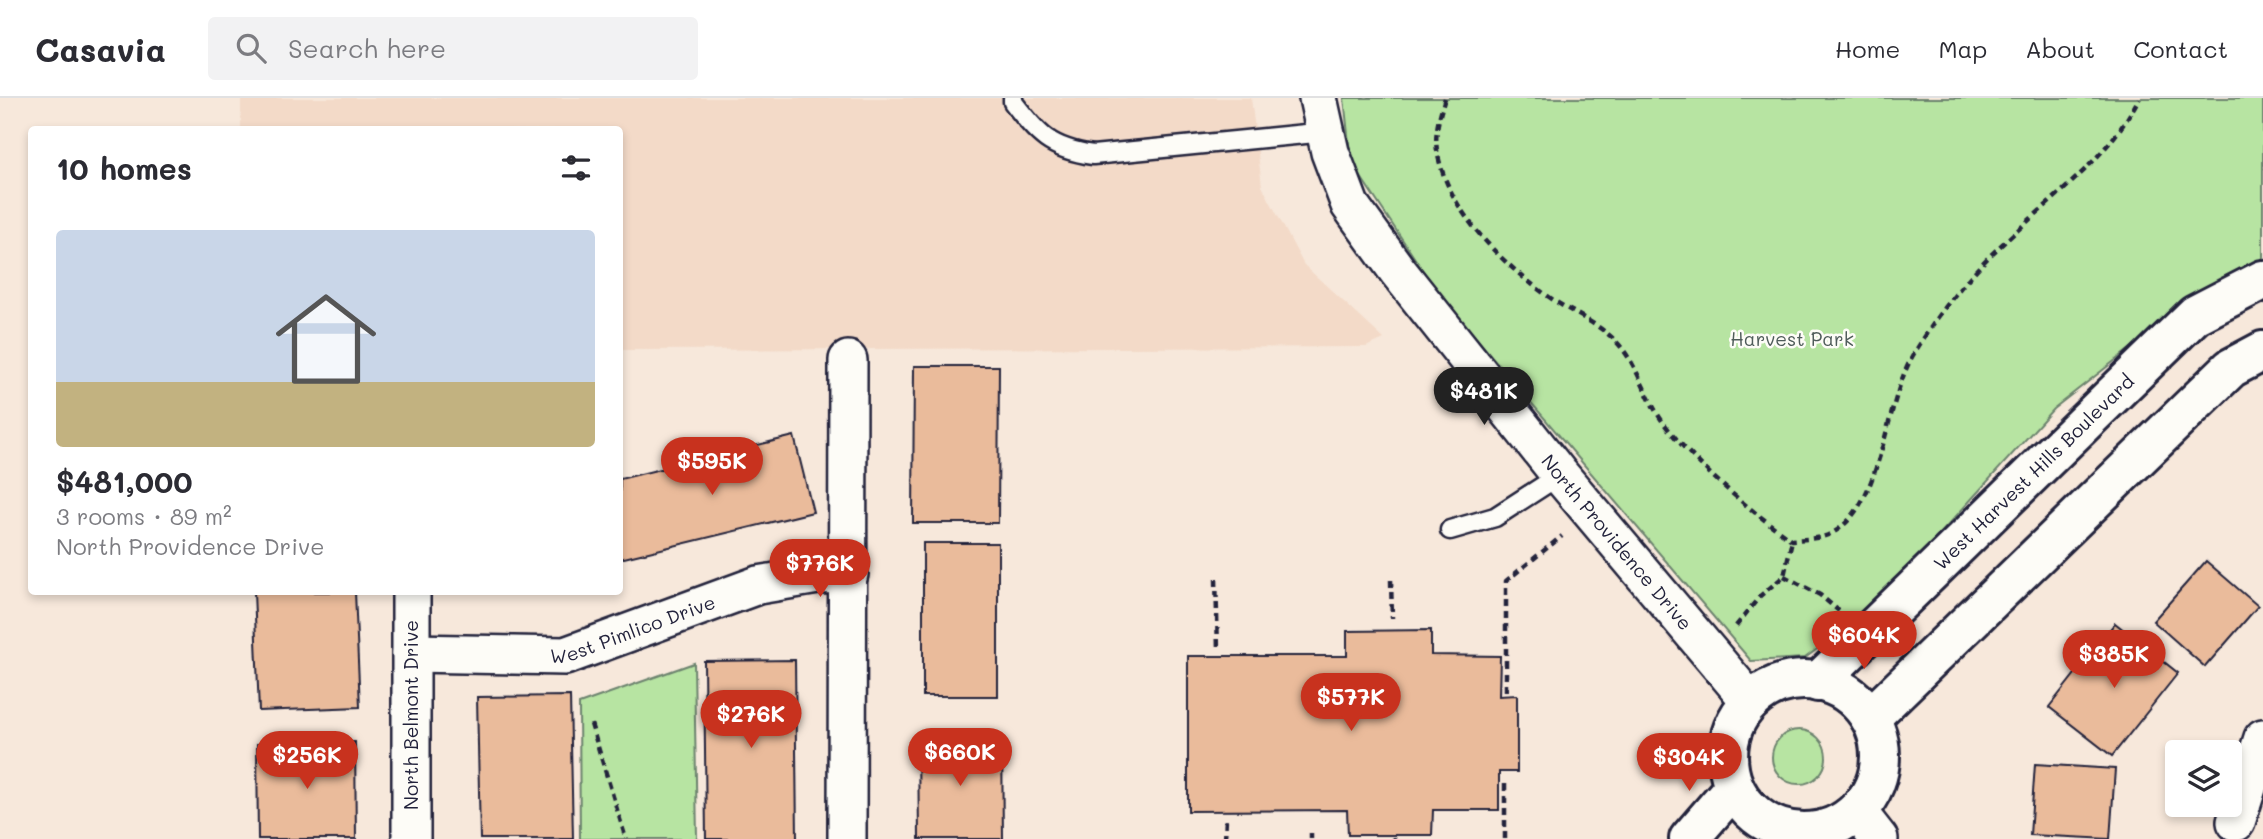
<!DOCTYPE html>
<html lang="en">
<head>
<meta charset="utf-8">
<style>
  :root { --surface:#fff; --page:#f2f2f3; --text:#2b2b33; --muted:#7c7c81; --line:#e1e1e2; --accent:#c8321e }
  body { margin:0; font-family:Mali,sans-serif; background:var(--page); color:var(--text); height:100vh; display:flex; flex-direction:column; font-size:26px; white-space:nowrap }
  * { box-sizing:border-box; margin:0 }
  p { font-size:23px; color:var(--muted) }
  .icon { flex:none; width:38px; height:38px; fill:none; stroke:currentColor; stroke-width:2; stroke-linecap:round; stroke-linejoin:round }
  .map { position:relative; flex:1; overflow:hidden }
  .details { position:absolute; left:28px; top:28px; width:595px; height:469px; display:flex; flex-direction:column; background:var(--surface); border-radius:7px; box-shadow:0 4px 10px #0003 }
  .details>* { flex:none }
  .buttons { position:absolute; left:2165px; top:642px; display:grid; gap:14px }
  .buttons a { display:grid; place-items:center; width:77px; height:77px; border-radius:7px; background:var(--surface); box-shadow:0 4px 10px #0003; font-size:35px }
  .price { position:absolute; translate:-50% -60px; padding:0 16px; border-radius:24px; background:var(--accent); color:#fff; font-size:23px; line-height:46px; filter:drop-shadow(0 2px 4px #0008) }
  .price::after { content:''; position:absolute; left:50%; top:42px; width:21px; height:16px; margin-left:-10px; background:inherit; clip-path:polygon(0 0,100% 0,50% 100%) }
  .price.active { background:#222; color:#fff }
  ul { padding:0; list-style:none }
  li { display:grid; align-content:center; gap:14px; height:371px; padding:0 28px }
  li+li { border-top:2px solid var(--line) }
  li span { display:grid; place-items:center; height:217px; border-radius:7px; color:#555 }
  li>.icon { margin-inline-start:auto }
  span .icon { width:126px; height:126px; fill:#fffc; stroke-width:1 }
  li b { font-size:30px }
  h2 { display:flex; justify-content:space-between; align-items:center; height:84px; padding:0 28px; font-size:30px }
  header { display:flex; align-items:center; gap:42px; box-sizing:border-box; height:98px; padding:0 35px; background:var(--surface); border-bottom:2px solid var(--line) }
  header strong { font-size:33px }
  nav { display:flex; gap:38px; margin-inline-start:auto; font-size:24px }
  .search { width:490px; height:63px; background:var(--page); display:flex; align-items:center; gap:18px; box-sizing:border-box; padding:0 24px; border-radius:7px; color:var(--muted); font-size:26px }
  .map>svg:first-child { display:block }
  .built { fill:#f3dac8 }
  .green { fill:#b7e4a2; stroke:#6c836e; stroke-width:2 }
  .building { fill:#eabb9b; stroke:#22223b; stroke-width:2 }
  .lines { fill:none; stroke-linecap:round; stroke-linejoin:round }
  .lane-casing { stroke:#22223b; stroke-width:23 }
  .street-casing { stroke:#22223b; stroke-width:42 }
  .secondary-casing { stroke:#22223b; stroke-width:44 }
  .path { stroke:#22223b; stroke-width:4.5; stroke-dasharray:7 5; stroke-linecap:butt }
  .lane { stroke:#fdfcf7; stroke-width:18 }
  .street { stroke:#fdfcf7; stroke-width:37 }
  .secondary { stroke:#fdfcf7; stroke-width:38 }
  .labels { text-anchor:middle; stroke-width:5; stroke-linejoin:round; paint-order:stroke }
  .park-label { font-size:19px; fill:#4f5c5a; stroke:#fdfcf7 }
  .street-label { font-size:19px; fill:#22223b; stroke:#fdfcf7 }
</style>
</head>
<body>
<header>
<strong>Casavia</strong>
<div class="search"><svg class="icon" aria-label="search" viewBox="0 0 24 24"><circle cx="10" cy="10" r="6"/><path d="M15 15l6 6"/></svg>Search here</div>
<nav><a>Home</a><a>Map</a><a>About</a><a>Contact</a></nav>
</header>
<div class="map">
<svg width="2263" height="741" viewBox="0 0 2263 741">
  <rect width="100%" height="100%" fill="#f7e8db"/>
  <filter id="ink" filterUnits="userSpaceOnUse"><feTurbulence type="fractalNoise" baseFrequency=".0143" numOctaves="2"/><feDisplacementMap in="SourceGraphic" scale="14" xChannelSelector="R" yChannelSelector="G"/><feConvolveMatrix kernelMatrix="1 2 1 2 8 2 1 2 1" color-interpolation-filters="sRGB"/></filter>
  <g filter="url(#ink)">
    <polygon class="built" points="241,0 1251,0 1262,88 1304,167 1384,241 1366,249 620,252 620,32 241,31"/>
    <g class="green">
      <polygon points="1344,0 2263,0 2263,160 2195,200 2053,311 1872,511 1805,560 1751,563 1437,194 1351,64"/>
      <polygon points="694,565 697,741 580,741 579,606"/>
      <circle cx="1799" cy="659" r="27"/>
    </g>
    <g class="building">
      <polygon points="914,268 999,268 998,425 913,425"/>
      <polygon points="794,338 813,414 620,461 620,381"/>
      <rect x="923" y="445" width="75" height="153"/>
      <polygon points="2206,463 2258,508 2205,569 2153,523"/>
      <polygon points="254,494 355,494 360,609 259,613"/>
      <polygon points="2115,525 2178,575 2112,658 2049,609"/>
      <polygon points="1431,532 1431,557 1500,558 1499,598 1517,597 1517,674 1499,674 1499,712 1433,712 1432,737 1348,737 1347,712 1188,713 1188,558 1347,558 1347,533"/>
      <polygon points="795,562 797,741 706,741 704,563"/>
      <polygon points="570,598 573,741 480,741 477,599"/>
      <polygon points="918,639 1002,639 1003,741 919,741"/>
      <polygon points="355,644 356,741 258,741 257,646"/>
      <polygon points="2035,666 2115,671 2110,741 2030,737"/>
    </g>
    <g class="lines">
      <defs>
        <g id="lane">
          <path d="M1013 0V4C1038 37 1050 51 1093 57L1326 34"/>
          <polyline points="1450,432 1495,419 1560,377"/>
        </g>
        <g id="street">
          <path id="s1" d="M1318 0 1330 54 1350 107 1397 172 1560 377 1751 604"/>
          <polyline points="411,494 411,741"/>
          <path id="s2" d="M411 555 565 558 758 487 818 477 849 476"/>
          <polyline points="1857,713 1879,741"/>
          <polyline points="2236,724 2263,640"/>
          <polyline points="847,741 848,262"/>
        </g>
        <g id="secondary">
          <circle cx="1804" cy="658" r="76"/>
          <path id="s3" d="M1818 584 2195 217 2263 182"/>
          <polyline points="1870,620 2231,270 2263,253"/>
          <polyline points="1689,741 1734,689"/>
        </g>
      </defs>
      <use href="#lane" class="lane-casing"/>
      <use href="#street" class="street-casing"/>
      <use href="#secondary" class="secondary-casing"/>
      <g class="path">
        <path d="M1445 0C1440 16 1434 35 1437 52 1447 113 1503 167 1552 201 1575 217 1603 227 1621 249 1639 271 1646 301 1663 324 1691 363 1751 414 1792 442 1803 441 1818 441 1828 437 1884 413 1883 304 1915 254 1932 226 1956 193 1979 169 2033 112 2103 71 2139 0"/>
        <polyline points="1784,478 1820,497 1839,513"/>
        <polyline points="1216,481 1218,551"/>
        <polyline points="1391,482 1392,520"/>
        <polyline points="1736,528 1760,498 1784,478 1792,442"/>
        <polyline points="1506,593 1506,483 1562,438"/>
        <polyline points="591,626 626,741"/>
        <polyline points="1225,741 1226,720"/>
        <polyline points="1311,741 1311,735"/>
        <polyline points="1394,741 1394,739"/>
        <polyline points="1505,741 1505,681"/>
      </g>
      <use href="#lane" class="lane"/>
      <use href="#street" class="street"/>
      <use href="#secondary" class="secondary"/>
    </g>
  </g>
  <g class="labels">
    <g class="park-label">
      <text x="1792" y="248">Harvest Park</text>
    </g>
    <g class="street-label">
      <text dy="7" stroke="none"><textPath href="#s3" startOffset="301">West Harvest Hills Boulevard</textPath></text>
      <text dy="7" stroke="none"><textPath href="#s1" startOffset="542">North Providence Drive</textPath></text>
      <text dy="7" stroke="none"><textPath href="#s2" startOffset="226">West Pimlico Drive</textPath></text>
      <text transform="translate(411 617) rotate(-90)" y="7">North Belmont Drive</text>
    </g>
  </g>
</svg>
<div class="buttons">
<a><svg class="icon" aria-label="layers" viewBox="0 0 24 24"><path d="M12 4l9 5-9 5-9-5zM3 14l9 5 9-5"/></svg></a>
</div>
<b class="price active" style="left:1484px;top:329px">$481K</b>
<b class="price" style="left:712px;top:399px">$595K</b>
<b class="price" style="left:820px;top:501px">$776K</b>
<b class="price" style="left:1864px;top:573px">$604K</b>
<b class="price" style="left:2114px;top:592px">$385K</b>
<b class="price" style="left:1351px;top:635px">$577K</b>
<b class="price" style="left:751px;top:652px">$276K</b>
<b class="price" style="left:960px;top:690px">$660K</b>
<b class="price" style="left:307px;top:693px">$256K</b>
<b class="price" style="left:1689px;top:695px">$304K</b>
<section class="details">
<h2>10 homes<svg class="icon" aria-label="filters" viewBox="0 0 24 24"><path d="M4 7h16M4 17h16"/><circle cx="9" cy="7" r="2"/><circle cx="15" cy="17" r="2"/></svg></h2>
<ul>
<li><span style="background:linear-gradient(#c9d6e8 70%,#c2b280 0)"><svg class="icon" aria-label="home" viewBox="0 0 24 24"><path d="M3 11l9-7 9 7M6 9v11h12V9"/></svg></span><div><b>$481,000</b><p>3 rooms · 89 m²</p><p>North Providence Drive</p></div></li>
</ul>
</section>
</div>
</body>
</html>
